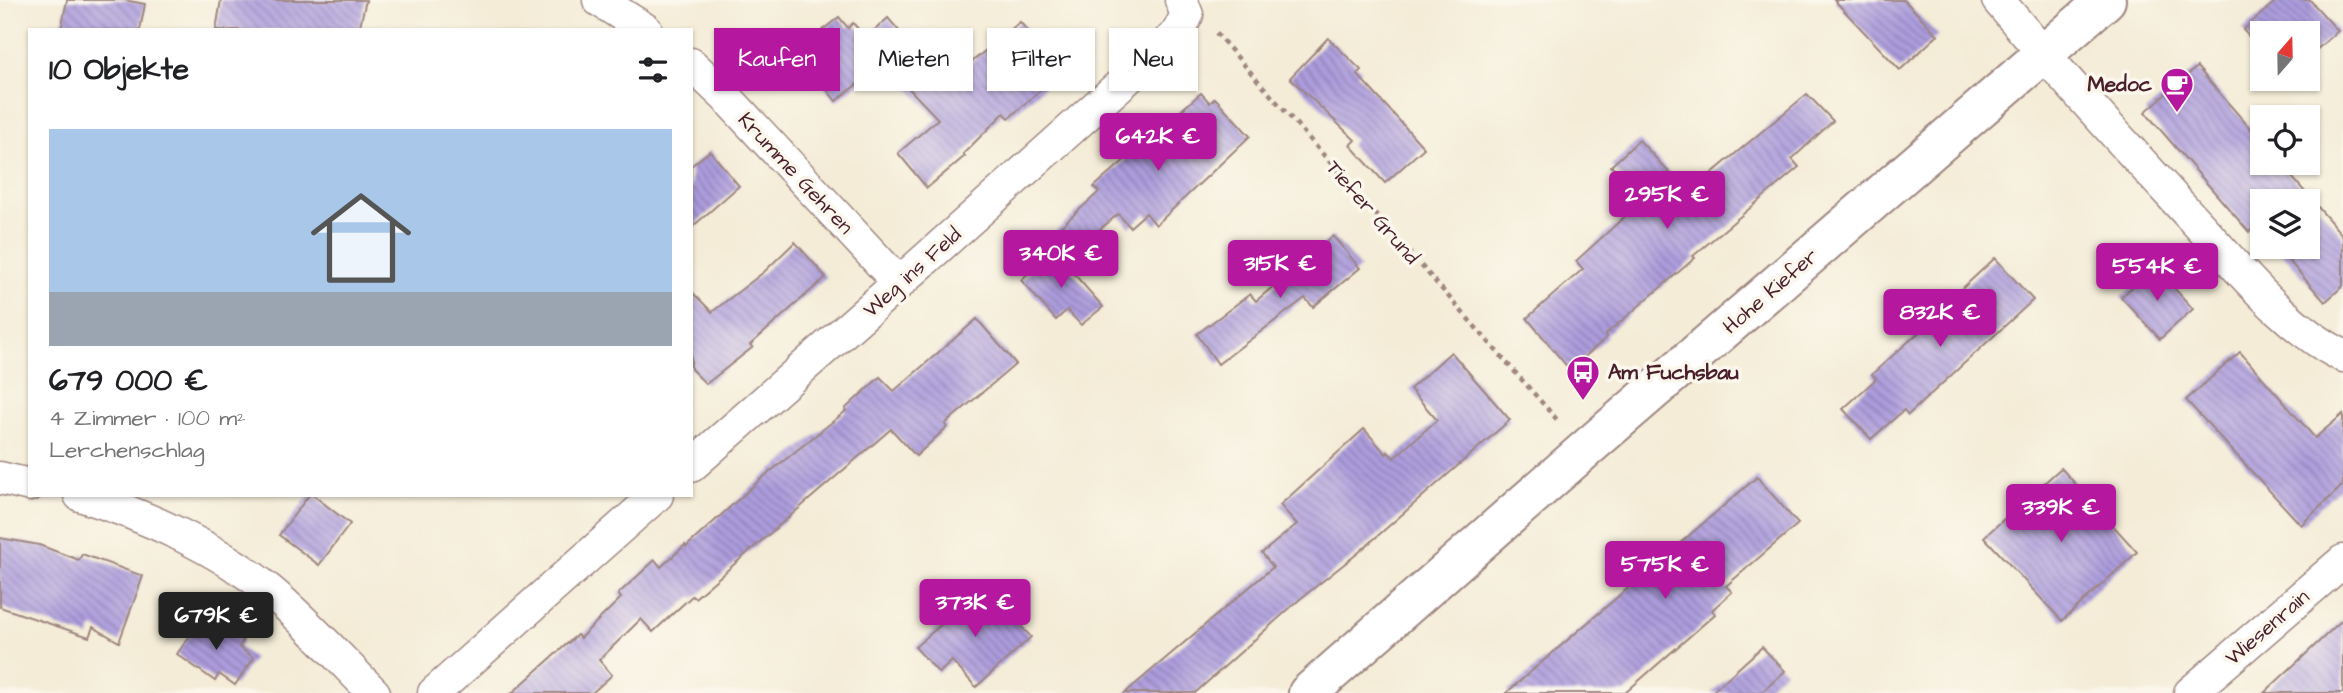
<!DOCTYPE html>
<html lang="de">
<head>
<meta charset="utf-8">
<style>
  :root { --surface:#fff; --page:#f6f6f6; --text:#202124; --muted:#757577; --accent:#b5179e }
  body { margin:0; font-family:"Architects Daughter",sans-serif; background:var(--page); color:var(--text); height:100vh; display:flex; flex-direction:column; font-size:26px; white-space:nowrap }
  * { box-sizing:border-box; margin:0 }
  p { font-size:23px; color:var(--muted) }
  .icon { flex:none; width:38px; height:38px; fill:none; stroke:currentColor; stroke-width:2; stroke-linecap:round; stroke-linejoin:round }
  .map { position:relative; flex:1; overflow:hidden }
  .sheet { position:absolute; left:28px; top:28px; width:665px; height:469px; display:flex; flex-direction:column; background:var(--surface); border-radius:0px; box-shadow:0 2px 5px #0004 }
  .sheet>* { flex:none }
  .banner { position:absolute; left:714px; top:28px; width:665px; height:63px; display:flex; gap:14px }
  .needle { width:46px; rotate:20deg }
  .controls { position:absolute; left:2250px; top:21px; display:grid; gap:14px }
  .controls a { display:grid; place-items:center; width:70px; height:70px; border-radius:0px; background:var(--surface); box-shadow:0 2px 5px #0004; font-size:35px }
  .price { position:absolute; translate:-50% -60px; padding:0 16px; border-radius:7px; background:var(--accent); color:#fff; font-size:23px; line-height:46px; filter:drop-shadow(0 2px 4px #0008) }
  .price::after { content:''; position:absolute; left:50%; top:42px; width:21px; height:16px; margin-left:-10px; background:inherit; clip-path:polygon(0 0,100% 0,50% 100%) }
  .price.current { background:#222; color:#fff }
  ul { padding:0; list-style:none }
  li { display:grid; align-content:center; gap:14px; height:371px; padding:0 21px }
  li span { display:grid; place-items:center; height:217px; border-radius:0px; color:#555 }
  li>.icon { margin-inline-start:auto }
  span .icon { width:126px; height:126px; fill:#fffc; stroke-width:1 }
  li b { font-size:30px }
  h2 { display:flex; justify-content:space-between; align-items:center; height:84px; padding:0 21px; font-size:30px }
  .chip { padding:0 24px; border-radius:0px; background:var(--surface); box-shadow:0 2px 5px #0004; font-size:24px; line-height:63px }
  .chip.current { background:var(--accent); color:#fff }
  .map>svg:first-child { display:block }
  .building { fill:url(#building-back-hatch) }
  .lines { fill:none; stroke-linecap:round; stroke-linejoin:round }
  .minor-casing { stroke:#9f8681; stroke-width:35 }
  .tertiary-casing { stroke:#9f8681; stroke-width:42 }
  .path { stroke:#9f8681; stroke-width:4.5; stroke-dasharray:5 5; stroke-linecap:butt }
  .minor { stroke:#fff; stroke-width:32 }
  .tertiary { stroke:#fff; stroke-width:38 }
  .labels { text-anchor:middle; stroke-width:7; stroke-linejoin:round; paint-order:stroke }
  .poi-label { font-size:21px; font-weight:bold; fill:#4a1f2b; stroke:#fbf7ec; text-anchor:end }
  .street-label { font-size:21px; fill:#4a1f2b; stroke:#fbf7ec }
</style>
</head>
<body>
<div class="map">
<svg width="2343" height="693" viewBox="0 0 2343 693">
  <defs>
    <pattern id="building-back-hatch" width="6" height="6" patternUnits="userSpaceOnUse" patternTransform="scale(1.75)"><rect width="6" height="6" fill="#ac9cdd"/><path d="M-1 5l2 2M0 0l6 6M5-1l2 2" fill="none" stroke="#8e7fb3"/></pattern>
  </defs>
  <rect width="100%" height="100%" fill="#fbf7ec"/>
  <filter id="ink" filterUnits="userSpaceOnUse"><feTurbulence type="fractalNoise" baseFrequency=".0143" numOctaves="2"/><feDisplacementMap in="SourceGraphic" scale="14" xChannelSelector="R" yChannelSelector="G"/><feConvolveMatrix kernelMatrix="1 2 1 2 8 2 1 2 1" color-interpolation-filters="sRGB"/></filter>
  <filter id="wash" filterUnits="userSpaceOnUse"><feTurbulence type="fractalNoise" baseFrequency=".00686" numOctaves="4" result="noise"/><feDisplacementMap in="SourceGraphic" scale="28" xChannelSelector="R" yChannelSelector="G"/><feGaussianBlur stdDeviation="1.57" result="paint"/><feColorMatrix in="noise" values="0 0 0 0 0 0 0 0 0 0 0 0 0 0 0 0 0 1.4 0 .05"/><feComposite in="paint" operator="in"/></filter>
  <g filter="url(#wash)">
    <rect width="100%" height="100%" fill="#f4ecd7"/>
    <g id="blocks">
      <g class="building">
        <polygon points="67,0 124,0 145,4 140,30 61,30"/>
        <polygon points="221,0 366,0 359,30 216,30"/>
        <polygon points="1834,0 1904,0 1938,35 1900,70"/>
        <polygon points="2277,0 2310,0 2338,31 2308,57 2308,33 2263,33 2263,52 2243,30"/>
        <polygon points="839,17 848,28 853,23 866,38 888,18 945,84 1020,22 1050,57 1033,71 1046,85 1009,118 1004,113 963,154 965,156 927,188 898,153 938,119 897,76 887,84 875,70 836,101 805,62 814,56 805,44"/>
        <polygon points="1328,38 1361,70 1357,74 1424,148 1385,183 1350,145 1355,140 1290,78"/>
        <polygon points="2197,67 2263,143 2263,163 2280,163 2343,236 2343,286 2325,302 2277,247 2308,247 2308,201 2263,201 2263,230 2258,224 2249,232 2145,112"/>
        <polygon points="1201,93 1210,103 1215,98 1250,136 1156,225 1146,213 1130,227 1118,214 1065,259 1047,239 1099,192 1094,187"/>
        <polygon points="1807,94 1833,121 1792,159 1799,167 1693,256 1695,258 1605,335 1607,337 1570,370 1527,318 1583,269 1576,261 1643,200 1611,166 1639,140 1688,193"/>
        <polygon points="710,151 739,186 691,228 691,166"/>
        <polygon points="1333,236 1360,268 1313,307 1305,298 1218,364 1197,334 1250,294 1256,301"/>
        <polygon points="795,242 826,277 750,345 753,347 706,384 691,369 691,291 712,312 764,272"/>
        <polygon points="1054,251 1103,307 1081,325 1067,310 1056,320 1021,280"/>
        <polygon points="1995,258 2033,300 1908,415 1904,410 1871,439 1843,409 1876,379 1872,374 1953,302 1951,299"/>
        <polygon points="2155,267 2193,309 2160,339 2121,297"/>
        <polygon points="977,319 1016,364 945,424 947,427 916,456 891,429 695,598 692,596 653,632 641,619 599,660 612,675 592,693 512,693 577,635 580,638 621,598 618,594 655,560 661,567 685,545 686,547 761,479 846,411 845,409 880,377 894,391"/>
        <polygon points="1451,352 1510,420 1358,553 1300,599 1195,693 1125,693 1273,567 1262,553 1297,524 1280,505 1364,429 1386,454 1388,452 1394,458 1437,420 1410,389"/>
        <polygon points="2240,352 2315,438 2343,414 2343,485 2301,525 2186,400"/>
        <polygon points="2061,468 2137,552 2062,621 1984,537"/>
        <polygon points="1757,477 1798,524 1726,586 1732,592 1712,610 1715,614 1625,693 1506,693"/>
        <polygon points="309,495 313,495 350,524 319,565 279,535"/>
        <polygon points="0,538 39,545 79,560 82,554 143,576 119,642 93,627 89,637 0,607"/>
        <polygon points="985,587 1031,637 976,687 952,661 939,673 915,647"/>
        <polygon points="205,615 243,641 239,647 254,658 235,685 219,674 215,681 177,654"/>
        <polygon points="2343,619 2343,693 2264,693 2308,652"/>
        <polygon points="1762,647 1785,671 1761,693 1711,693"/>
      </g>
    </g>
  </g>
  <g filter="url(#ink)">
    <use href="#blocks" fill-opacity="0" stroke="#9f8681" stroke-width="2"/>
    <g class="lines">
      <defs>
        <g id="minor">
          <polyline points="599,0 646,30"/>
          <path d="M1998 0C2061 76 2127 147 2194 220 2239 268 2283 326 2343 356"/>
          <polyline points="691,64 726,97 899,283"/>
          <polyline points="691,466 899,283 1177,34 1187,15 1181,0"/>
          <polyline points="0,478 30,485"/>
          <path d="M80 495C144 515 218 548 270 591 307 622 340 659 374 693"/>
          <polyline points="434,693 657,495"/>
          <polyline points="2190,693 2343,561"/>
        </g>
        <polyline id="tertiary" points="1308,693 1587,448 2106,0"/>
      </defs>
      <use href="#minor" class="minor-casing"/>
      <use href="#tertiary" class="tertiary-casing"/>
      <polyline class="path" points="1216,33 1560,423"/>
      <use href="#minor" class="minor"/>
      <use href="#tertiary" class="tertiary"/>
    </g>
  </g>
  <defs>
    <symbol id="cafe-pin" viewBox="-11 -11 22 30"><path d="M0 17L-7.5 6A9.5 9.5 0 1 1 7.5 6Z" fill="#b5179e" stroke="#fbf7ec"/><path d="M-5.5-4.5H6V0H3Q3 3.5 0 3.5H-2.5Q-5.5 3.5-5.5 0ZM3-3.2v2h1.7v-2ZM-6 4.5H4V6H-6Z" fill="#fff"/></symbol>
    <symbol id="bus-pin" viewBox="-11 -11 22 30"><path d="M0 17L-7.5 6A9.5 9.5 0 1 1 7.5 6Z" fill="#b5179e" stroke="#fbf7ec"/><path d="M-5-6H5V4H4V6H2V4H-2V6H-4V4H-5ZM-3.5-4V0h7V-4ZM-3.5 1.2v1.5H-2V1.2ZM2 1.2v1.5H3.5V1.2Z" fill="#fff"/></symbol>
  </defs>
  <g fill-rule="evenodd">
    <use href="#cafe-pin" x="2158" y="65" width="38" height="52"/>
    <use href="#bus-pin" x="1564" y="353" width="38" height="52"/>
  </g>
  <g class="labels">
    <g class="poi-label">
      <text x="2152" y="91">Medoc</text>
      <text x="1608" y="379" text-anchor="start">Am Fuchsbau</text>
    </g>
    <g class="street-label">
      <text transform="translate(796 173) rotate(47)" y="7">Krumme Gehren</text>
      <text transform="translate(1373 212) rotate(49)" y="7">Tiefer Grund</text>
      <text transform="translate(912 272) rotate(-42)" y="7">Weg ins Feld</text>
      <text transform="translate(1770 291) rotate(-41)" y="7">Hohe Kiefer</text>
      <text transform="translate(2267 627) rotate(-41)" y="7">Wiesenrain</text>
    </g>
  </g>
</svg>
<div class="controls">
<a><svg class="needle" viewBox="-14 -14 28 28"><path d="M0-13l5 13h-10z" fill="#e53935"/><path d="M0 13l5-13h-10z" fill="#757577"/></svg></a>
<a><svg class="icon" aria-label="locate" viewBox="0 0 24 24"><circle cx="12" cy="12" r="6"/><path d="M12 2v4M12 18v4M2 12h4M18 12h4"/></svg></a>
<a><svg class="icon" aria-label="layers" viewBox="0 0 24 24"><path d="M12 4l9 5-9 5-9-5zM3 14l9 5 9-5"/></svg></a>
</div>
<b class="price" style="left:1158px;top:173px">642K €</b>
<b class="price" style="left:1667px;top:231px">295K €</b>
<b class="price" style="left:1061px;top:290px">340K €</b>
<b class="price" style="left:1280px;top:300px">315K €</b>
<b class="price" style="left:2157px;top:303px">554K €</b>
<b class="price" style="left:1940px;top:349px">832K €</b>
<b class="price" style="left:2061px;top:544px">339K €</b>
<b class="price" style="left:1665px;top:601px">575K €</b>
<b class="price" style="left:975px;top:639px">373K €</b>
<b class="price current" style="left:216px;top:652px">679K €</b>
<div class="banner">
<a class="chip current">Kaufen</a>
<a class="chip">Mieten</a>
<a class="chip">Filter</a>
<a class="chip">Neu</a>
</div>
<section class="sheet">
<h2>10 Objekte<svg class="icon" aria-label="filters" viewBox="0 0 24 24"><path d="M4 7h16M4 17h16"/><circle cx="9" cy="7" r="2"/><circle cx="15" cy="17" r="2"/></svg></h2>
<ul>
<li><span style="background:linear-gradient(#a9c7e8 75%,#9aa5b1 0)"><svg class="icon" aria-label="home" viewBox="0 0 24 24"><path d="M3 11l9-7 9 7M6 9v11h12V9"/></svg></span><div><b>679 000 €</b><p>4 Zimmer · 100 m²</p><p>Lerchenschlag</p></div></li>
</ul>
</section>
</div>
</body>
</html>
